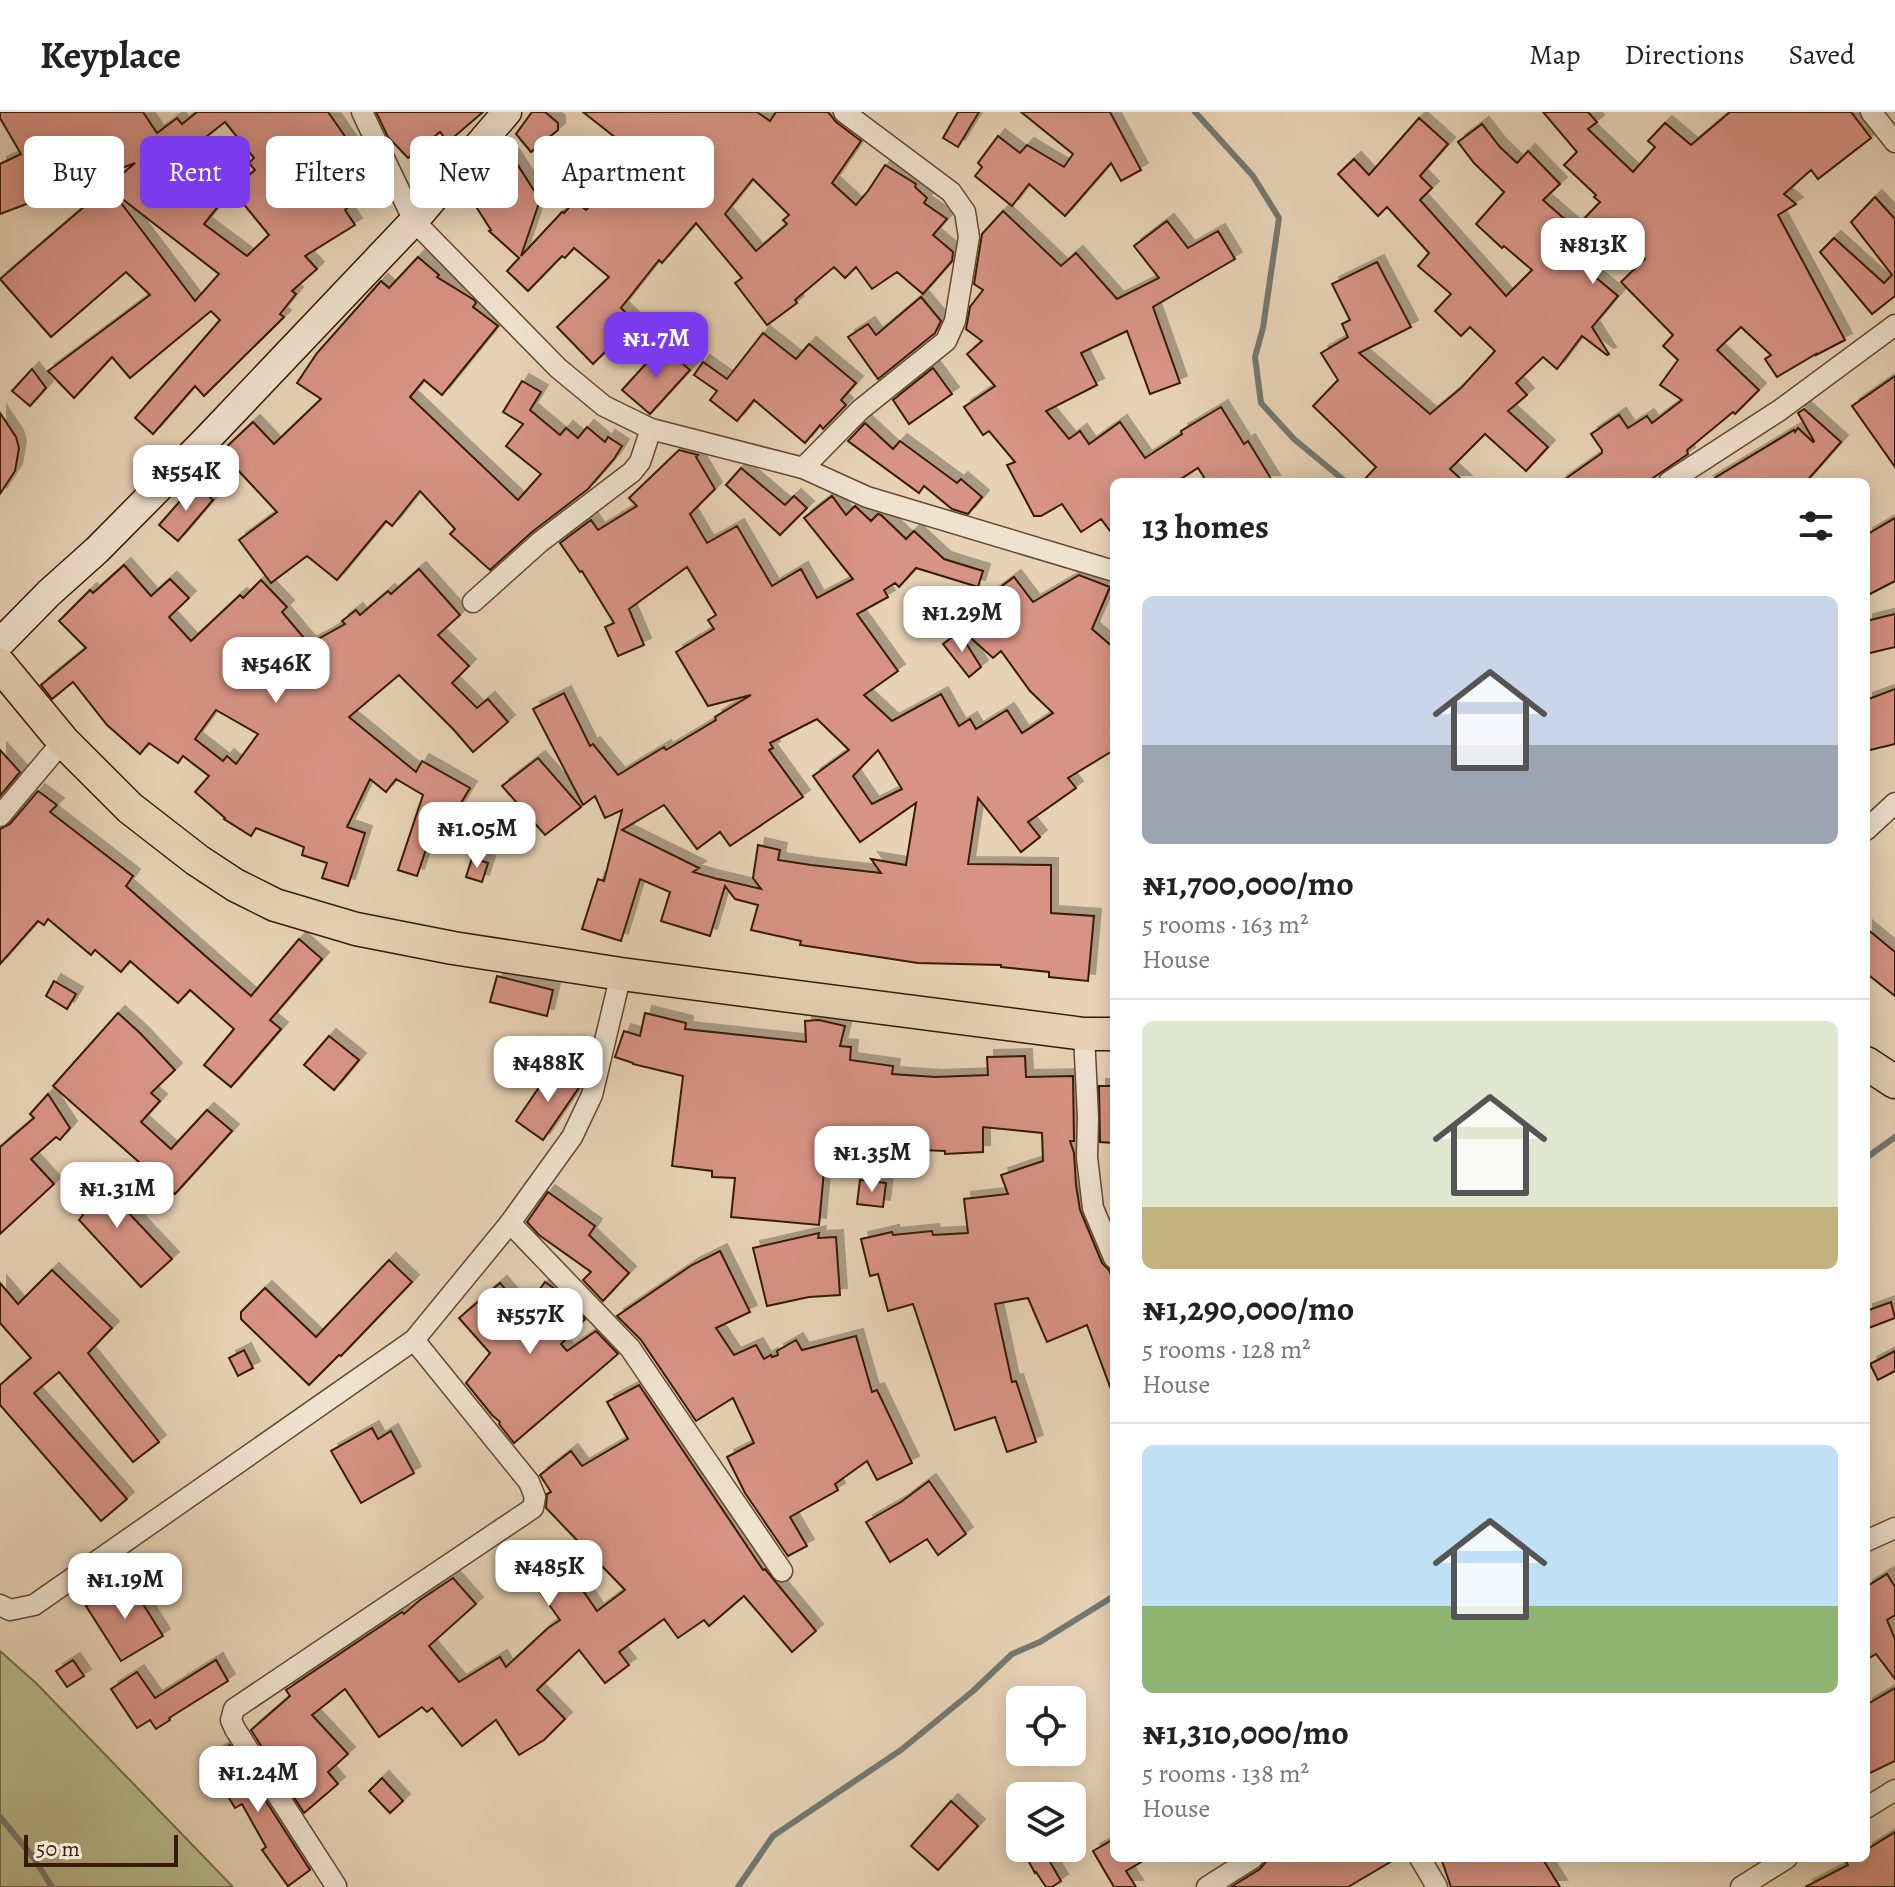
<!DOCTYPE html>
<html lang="en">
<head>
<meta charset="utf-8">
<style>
  :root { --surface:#fff; --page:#f2f2f2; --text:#222; --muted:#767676; --line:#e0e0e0; --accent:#7c3aed }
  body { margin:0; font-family:Alegreya,serif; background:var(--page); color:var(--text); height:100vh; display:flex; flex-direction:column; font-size:30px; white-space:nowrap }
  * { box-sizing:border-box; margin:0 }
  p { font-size:26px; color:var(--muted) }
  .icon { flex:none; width:44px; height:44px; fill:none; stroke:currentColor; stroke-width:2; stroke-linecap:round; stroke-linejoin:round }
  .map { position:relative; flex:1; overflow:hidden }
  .side { position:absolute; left:1110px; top:366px; width:760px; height:1384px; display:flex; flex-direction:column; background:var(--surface); border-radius:12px; box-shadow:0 4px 20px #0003 }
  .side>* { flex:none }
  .guide { position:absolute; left:24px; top:24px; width:760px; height:72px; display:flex; gap:16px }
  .fabs { position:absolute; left:1006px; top:1574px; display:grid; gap:16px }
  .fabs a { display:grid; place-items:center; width:80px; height:80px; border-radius:12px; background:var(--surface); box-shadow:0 4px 20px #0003; font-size:40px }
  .scale { position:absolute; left:24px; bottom:20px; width:154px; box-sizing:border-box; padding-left:8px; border:4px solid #391a06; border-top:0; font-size:22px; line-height:28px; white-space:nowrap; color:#391a06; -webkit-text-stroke:6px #efe2cf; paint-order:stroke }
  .price { position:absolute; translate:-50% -68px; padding:0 18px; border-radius:16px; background:#fff; color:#222; font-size:26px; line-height:52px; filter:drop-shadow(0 2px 4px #0008) }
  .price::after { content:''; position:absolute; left:50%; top:48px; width:24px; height:18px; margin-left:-12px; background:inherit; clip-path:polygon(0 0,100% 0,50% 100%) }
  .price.selected { background:var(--accent); color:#fff }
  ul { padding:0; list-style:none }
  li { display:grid; align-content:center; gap:16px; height:424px; padding:0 32px }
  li+li { border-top:2px solid var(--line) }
  li span { display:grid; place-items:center; height:248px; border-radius:12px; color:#555 }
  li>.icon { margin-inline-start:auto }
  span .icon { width:144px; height:144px; fill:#fffc; stroke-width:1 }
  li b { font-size:34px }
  h2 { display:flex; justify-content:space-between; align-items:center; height:96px; padding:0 32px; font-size:34px }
  .pill { padding:0 28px; border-radius:12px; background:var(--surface); box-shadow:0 4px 20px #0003; font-size:28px; line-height:72px }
  .pill.selected { background:var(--accent); color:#fff }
  header { display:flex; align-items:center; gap:48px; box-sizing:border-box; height:112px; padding:0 40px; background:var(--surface); border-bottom:2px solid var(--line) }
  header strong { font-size:38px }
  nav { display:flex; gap:44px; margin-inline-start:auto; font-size:28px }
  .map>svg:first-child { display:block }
  .green { fill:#b6bb8d; stroke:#786a4a; stroke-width:2 }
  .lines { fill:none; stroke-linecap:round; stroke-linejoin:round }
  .stream { stroke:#737870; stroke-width:6 }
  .building { fill:#d79385; stroke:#391a06; stroke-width:2; fill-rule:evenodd; filter:url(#shadow) }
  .street-casing { stroke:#644832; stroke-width:23 }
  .secondary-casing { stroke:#391a06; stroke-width:31 }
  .primary-casing { stroke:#391a06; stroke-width:35 }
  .street { stroke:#efe2cf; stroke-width:20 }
  .secondary { stroke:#efe2cf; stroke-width:28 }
  .primary { stroke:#e7d2b5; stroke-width:32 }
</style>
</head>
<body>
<header>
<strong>Keyplace</strong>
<nav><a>Map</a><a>Directions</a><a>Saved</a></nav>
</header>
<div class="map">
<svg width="1895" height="1775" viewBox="0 0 1895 1775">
  <defs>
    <filter id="shadow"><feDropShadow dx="7" dy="-7" stdDeviation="0" flood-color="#0004"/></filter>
  </defs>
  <rect width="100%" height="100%" fill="#e7d2b5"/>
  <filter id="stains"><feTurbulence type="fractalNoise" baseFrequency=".0025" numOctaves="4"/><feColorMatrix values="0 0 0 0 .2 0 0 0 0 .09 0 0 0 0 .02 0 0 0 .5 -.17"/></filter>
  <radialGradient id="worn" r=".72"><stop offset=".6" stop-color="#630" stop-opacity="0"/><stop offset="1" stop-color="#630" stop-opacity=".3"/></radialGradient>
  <polygon class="green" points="0,1539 37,1572 233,1775 0,1775"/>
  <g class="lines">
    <g class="stream">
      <polyline points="1195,0 1253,64 1279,106 1263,216 1255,245 1261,291 1294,327 1346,370"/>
      <polyline points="1866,1046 1895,1025"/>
      <polyline points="0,1705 33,1745 52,1775"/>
      <polyline points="738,1775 773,1724 901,1638 973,1579 1012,1542 1040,1530 1114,1484"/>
    </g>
  </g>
  <g class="building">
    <path d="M0 0H143L157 21 177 6 182 12 197 0H328L363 50 365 47 375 57 379 67 345 98 355 113 305 144 317 157 292 179 296 182 280 202 284 205 204 284 195 274 153 322 135 306 220 208 211 199 130 266 112 245 74 286 48 259 150 183 126 160 51 225 0 167 135 51 0 102V52L21 42 0 6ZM225 10 254 46 249 51 255 58 232 78 269 123 247 144 204 112 229 81 182 44ZM112 79 219 162 195 189Z"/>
    <polygon points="376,0 483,0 448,30 440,20 408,46 388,25"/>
    <polygon points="532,0 545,0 558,11 558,18 531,40 516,22"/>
    <path d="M583 0H757L770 9 776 0H828L836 10 861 29 832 71 856 93 868 79 885 53 916 72 915 75 927 86 924 91 947 107 933 123 953 140 952 149 923 182 897 160 872 177 856 155 845 166 834 155 795 188 797 191 767 213 735 171 742 166 696 111 662 151 659 148 621 196 635 210 593 252 557 215 609 165 574 136 565 146 562 144 528 179 507 159 519 146 489 119 491 118 464 76 469 71 512 44 540 88 521 144 562 100 564 101 575 89 586 98 616 66 628 77 643 43 626 34ZM753 67 789 103 783 108 787 112 756 139 725 102Z"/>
    <polygon points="958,0 979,0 958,35 943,26"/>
    <polygon points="1021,0 1110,0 1141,58 1121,69 1111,51 1065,104 1029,72 1012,94 975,64 982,55 978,51 998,24 1020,41 1027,33 1064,55 1073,42"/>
    <polygon points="1543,0 1588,0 1597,10 1588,17 1633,60 1655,35 1648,29 1665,11 1691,33 1730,0 1851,0 1871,26 1818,67 1811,58 1784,82 1796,92 1778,103 1845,228 1816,243 1816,242 1777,265 1765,247 1771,243 1741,215 1717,238 1759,278 1735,302 1733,300 1687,338 1688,342 1647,370 1561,370 1602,341 1602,338 1591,322 1619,303 1628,316 1647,304 1652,311 1682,288 1660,273 1678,248 1663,234 1673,223 1621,170 1645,147 1617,120 1583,155 1618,184 1592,215 1609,242 1607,243 1582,224 1557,257 1543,245 1516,271 1527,283 1508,299 1548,335 1526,359 1485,322 1450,357 1464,370 1362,370 1376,355 1313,294 1338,268 1321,241 1348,225 1342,212 1350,208 1332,172 1377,150 1411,215 1359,241 1430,302 1461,276 1495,239 1470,215 1461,224 1435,199 1451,182 1418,154 1429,141 1387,95 1378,104 1338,62 1354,47 1369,63 1419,6 1448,32 1420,64 1432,76 1420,88 1506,184 1532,158 1504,134 1502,136 1476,112 1504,80 1474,51 1458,30 1482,12 1500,35 1517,51 1528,39 1560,72 1543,88 1575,116 1600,90 1594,85 1596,83 1564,53 1577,40"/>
    <polygon points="1875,85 1895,107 1895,184 1872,202 1820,140 1834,126 1884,171 1892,163 1851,110"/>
    <polygon points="1003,99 1061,154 1076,141 1117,187 1159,166 1134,134 1167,109 1188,136 1218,119 1235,147 1153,195 1180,271 1150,282 1127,219 1081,241 1097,273 1046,299 1069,327 1080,319 1089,332 1120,310 1145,346 1182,322 1181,319 1221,295 1244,332 1248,329 1273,370 1207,370 1198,356 1176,370 1114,370 1114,424 1101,407 1081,420 1062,392 1041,404 1034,404 1007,353 1015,350 989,319 983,323 964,295 995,274 967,242 982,229 966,217 970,195 983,178 974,172 982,122"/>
    <polygon points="418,145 439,163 437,165 474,188 476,191 473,195 498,214 442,283 424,268 410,285 518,388 541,362 506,334 523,312 503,300 522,269 541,280 530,298 560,323 566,316 578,326 587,315 605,330 608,325 622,334 614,347 588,377 532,420 490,458 450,422 455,417 420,379 392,414 386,409 337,468 307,444 271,471 239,428 277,400 221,340 253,310 274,332 321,287 297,271 317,241 381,169 389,176"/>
    <polygon points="921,185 941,209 935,221 878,267 848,225 868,212 876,223"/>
    <polygon points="763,221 796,247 809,232 856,271 841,288 846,293 823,317 820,313 805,331 754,288 737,309 710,288 717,279 694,263 703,250 727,267"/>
    <polygon points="662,234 690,258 650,302 622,278"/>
    <polygon points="933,256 952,282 909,312 893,288"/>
    <polygon points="32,257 46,276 30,294 12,279"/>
    <polygon points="1895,264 1895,355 1852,294"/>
    <polygon points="1804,297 1841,330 1806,370 1708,370 1794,318 1795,320 1798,316 1813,330 1814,329 1798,301"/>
    <polygon points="0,301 16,325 19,336 15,359 0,382"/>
    <polygon points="865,311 893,337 900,329 957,371 961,367 982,385 968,402 952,397 924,374 919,381 848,329"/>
    <path d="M679 338 698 343 696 345 715 377 690 402 707 431 737 414 772 474 801 457 817 486 853 467 804 406 832 384 846 403 855 394 871 409 878 402 881 403 906 427 914 419 944 447 983 459 978 475 916 456 899 475 895 471 884 478 888 485 857 502 898 559 864 583 892 609 941 582 959 614 970 607 976 617 1007 598 1022 621 1053 601 1030 579 1001 539 993 546 962 518 991 495 985 487 1014 465 1033 490 1079 463 1110 475 1092 517 1114 536V638L1068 666 1076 676 1028 710 1040 725 1021 740 978 686 968 752 1051 753V801L1094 804 1088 869 1049 865V860L1001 855V853L918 851 800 833 801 829 751 818 758 793 735 787 725 774 710 824 661 809 670 780 640 767 621 829 582 817 598 767 604 769 622 698 605 706 595 684 583 693 533 597 564 581 590 634 593 632 618 663 664 635 666 638 716 608 715 605 751 583 708 594 676 540 714 517 708 508 716 503 687 455 629 497 644 533 618 544 605 515 614 511 582 459 580 460 560 431 591 408 598 418 637 394 629 386ZM817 607 849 638 813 664 860 730 916 691 906 753 871 747 881 761 811 753 778 748 780 738 758 733 753 766 761 777 719 767 721 768 693 760 699 756 622 718 664 693 697 737 720 720 730 734 803 685 769 638 773 636 770 631ZM878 638 902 677 872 692 853 664Z"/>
    <polygon points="208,350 217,357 207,369 197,361"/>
    <polygon points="741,356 785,393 794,384 807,396 780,423 726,373"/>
    <polygon points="195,372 213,388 178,429 159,413"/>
    <polygon points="1895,406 1895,469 1866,484 1866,423"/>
    <path d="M124 453 151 484 170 467 189 486 169 505 191 529 240 483 243 486 261 468 287 495 282 500 309 532 345 512 342 509 356 498 360 503 388 479 391 482 419 457 460 503 438 523 469 554 452 571 477 596 488 587 508 610 473 640 454 618 399 563 349 605 416 660 422 649 470 676 455 701 441 693 417 764 398 758 423 683 396 667 386 680 370 667 347 715 365 721 348 774 322 766 327 751 302 743 304 735 256 716 251 724 224 707 225 706 195 680 209 664 183 644 178 651 149 631 140 642 107 613 73 570 52 587 41 573 86 536 59 509 90 478 93 481ZM216 598 258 622 236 652 227 644 223 649 195 627Z"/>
    <polygon points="1895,502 1895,535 1866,542 1866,509"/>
    <polygon points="959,520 981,555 969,565 943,532"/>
    <polygon points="1895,577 1895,632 1866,639 1866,588"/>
    <polygon points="0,638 20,660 0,684"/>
    <polygon points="538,646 581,695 545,723 502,674"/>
    <polygon points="38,679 57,693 50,700 133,764 126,774 251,884 299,827 322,847 270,908 281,917 231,975 204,953 234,917 190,878 178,891 130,849 121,860 95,838 91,843 48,807 44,813 38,809 0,852 0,717 10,712"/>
    <polygon points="472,746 488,751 482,770 466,765"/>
    <polygon points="1866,816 1895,840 1895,884 1866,861"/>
    <polygon points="497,864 553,878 547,904 490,890"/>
    <polygon points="54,869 76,882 67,897 46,884"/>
    <polygon points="118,901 140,921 175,958 151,981 160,989 141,1010 171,1037 207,998 232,1019 175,1082 53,974"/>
    <polygon points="645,901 686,911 685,917 806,930 805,909 819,908 845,914 840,934 851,935 850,948 893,954 892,962 935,965 988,963 987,945 1025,944 1026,965 1073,964 1074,1029 1070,1029 1074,1041 1076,1073 1080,1098 1102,1151 1109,1158 1114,1171 1114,1280 1112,1280 1087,1213 1047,1230 1028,1186 995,1192 1012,1270 1016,1269 1036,1330 1007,1340 995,1305 955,1318 913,1192 888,1199 878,1162 870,1164 861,1127 892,1120 893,1123 932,1119 933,1123 968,1121 964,1087 1008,1082 1001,1063 1043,1049 1042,1021 983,1015 983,1040 945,1042 945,1039 897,1037 897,1034 841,1030 839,1055 830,1056 830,1059 824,1059 819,1113 731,1105 735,1066 712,1065 712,1059 672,1054 683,964 633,952 633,951 615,945 624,919 640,924"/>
    <polygon points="329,924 359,948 334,978 304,953"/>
    <polygon points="553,955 580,974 543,1028 516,1009"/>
    <polygon points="1099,974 1114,974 1114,1031 1100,1030"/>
    <polygon points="48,982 70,1016 60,1028 56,1025 31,1047 54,1072 0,1122 0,1035 34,1006 30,1002"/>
    <polygon points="100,1061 111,1077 108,1079 172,1147 141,1175 79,1108 83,1103 65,1076 83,1064 87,1070"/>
    <polygon points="860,1068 886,1071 883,1095 857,1092"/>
    <polygon points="548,1080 595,1114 589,1123 629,1161 603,1189 583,1168 591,1160 539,1123 527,1110"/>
    <polygon points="819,1121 818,1126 836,1125 840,1183 809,1185 767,1194 753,1136"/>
    <polygon points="720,1139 750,1200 716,1216 734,1243 756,1233 764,1247 771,1243 772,1245 778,1243 777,1239 796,1228 802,1238 856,1224 872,1280 877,1278 912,1351 877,1368 867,1349 835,1372 838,1378 790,1405 807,1434 788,1444 745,1381 727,1345 754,1331 733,1286 696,1309 641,1228 617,1204 692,1153"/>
    <polygon points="389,1148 412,1170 341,1244 339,1243 309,1273 241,1207 241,1200 265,1176 316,1225"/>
    <polygon points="52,1158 112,1216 88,1241 159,1330 133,1350 59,1260 34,1281 127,1387 101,1409 0,1293 0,1273 31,1246 0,1211 0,1171 18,1192"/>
    <polygon points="545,1170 555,1177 585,1207 561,1232 567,1239 596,1219 618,1242 514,1331 499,1312 500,1310 492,1303 466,1271 490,1241 459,1206 500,1171 524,1199"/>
    <polygon points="1891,1190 1895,1206 1866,1217 1866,1199"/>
    <polygon points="244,1238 253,1256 238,1264 229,1246"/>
    <polygon points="1895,1239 1895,1259 1878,1268 1870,1252"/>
    <polygon points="639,1273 763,1458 765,1457 816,1519 792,1540 744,1484 709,1514 704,1508 678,1526 664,1507 619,1540 629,1553 605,1571 579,1538 537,1578 565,1607 544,1628 519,1643 496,1608 462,1634 432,1596 427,1600 422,1595 379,1625 345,1577 312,1603 348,1642 328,1660 338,1672 304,1701 251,1618 290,1584 286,1578 402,1500 404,1502 420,1488 453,1466 476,1492 429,1534 459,1570 500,1545 506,1555 548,1516 560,1508 530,1466 560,1445 597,1499 625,1478 546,1396 547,1382 551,1380 540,1363 571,1339 582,1354 628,1327 607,1290"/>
    <polygon points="372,1316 378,1327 391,1319 414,1361 361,1391 331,1339"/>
    <polygon points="929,1369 966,1422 938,1443 927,1427 890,1450 866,1410 901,1390"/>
    <polygon points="1887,1462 1895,1475 1895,1503 1887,1508 1895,1527 1895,1567 1876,1542 1866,1548 1866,1475"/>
    <polygon points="128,1468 163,1524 121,1549 86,1494"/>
    <polygon points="73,1548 84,1564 67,1575 56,1559"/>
    <polygon points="216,1548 228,1569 169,1606 170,1608 156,1617 150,1608 137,1616 111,1577 137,1560 155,1586"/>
    <polygon points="1895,1576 1895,1649 1866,1663 1866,1593"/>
    <polygon points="230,1633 310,1758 288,1774 262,1738 266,1735 242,1692 235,1696 205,1647"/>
    <polygon points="382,1666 403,1689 390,1701 369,1679"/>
    <polygon points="951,1689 978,1714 938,1758 911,1734"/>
    <polygon points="1895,1720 1895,1775 1805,1775 1848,1753 1844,1746 1866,1746 1866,1738"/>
    <polygon points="1114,1727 1114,1746 1148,1746 1126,1759 1136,1775 1114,1775 1093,1739"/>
    <polygon points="1033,1736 1042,1736 1061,1769 1052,1775 1046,1775 1036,1760 1035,1761 1024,1741"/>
    <polygon points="1269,1746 1397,1746 1348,1775 1231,1775 1260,1757"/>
    <polygon points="1441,1746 1542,1746 1560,1775 1451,1775"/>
  </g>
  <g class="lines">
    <defs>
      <g id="street">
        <polyline points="362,0 414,109 558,256 604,294 651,317 803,356 867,385 1114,459"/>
        <polyline points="1871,0 1895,30"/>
        <polyline points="803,356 860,298 946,229 955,209 969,125 965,100 951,80 844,0"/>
        <polyline points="1669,370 1780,298 1895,213"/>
        <polyline points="473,490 540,430 632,360 640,350 651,317"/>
        <polyline points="0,704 63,629"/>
        <polyline points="1866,718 1895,691"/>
        <polyline points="1084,922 1088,1006 1087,1045 1093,1096 1114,1146"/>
        <polyline points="510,1111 630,1236 782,1459"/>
        <polyline points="1866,1429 1895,1416"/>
        <polyline points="0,1493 10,1498 34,1493 414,1228 510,1111 572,1025 592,983 621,862"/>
        <polyline points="1866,1696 1895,1678"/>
        <polyline points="1420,1746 1437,1775"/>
        <polyline points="336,1774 235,1617 231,1608 234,1597 533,1396 535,1385 529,1370 414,1228"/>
        <polyline points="1207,1775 1253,1746"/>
        <polyline points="1741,1775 1787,1746"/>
      </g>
      <polyline id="secondary" points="0,531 49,481 97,438 207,327 414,109 507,0"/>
      <g id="primary">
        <polyline points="0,553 63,629 130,696 197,748 235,773 275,793 356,817 453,836 621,862 1084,922 1114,922"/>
        <polyline points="1866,951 1895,970"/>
      </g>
    </defs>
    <use href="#street" class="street-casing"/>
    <use href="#secondary" class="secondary-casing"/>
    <use href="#primary" class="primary-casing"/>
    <use href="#street" class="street"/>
    <use href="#secondary" class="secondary"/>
    <use href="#primary" class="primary"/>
  </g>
  <rect width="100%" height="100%" filter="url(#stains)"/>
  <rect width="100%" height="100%" fill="url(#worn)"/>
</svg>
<div class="fabs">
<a><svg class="icon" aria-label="locate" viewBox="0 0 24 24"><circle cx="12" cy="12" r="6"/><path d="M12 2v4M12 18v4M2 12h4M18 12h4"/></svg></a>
<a><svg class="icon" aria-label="layers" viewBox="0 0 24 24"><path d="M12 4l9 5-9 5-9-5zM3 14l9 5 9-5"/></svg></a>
</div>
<div class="scale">50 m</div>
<b class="price" style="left:1593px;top:174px">₦813K</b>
<b class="price selected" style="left:656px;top:268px">₦1.7M</b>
<b class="price" style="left:186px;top:401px">₦554K</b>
<b class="price" style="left:962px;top:542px">₦1.29M</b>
<b class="price" style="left:276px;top:593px">₦546K</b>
<b class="price" style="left:477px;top:758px">₦1.05M</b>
<b class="price" style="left:548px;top:992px">₦488K</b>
<b class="price" style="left:872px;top:1082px">₦1.35M</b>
<b class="price" style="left:117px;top:1118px">₦1.31M</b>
<b class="price" style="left:530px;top:1244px">₦557K</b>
<b class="price" style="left:549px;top:1496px">₦485K</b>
<b class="price" style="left:125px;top:1509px">₦1.19M</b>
<b class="price" style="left:258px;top:1702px">₦1.24M</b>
<div class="guide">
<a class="pill">Buy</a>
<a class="pill selected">Rent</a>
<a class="pill">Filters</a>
<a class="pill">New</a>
<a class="pill">Apartment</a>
</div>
<section class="side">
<h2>13 homes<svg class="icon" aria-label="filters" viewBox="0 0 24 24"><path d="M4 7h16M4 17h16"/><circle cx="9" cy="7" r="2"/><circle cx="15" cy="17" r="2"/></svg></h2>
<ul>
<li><span style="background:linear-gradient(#c9d6e8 60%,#9aa5b1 0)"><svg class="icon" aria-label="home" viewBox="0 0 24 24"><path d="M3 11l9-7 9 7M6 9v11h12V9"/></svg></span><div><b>₦1,700,000/mo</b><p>5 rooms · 163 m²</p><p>House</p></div></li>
<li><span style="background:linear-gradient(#dfe7d0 75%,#c2b280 0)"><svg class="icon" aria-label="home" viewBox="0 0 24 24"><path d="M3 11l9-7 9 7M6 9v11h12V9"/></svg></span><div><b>₦1,290,000/mo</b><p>5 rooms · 128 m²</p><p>House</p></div></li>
<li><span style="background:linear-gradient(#bfe0f5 65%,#8fb573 0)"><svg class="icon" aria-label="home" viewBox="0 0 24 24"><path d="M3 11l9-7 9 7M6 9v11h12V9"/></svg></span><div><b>₦1,310,000/mo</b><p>5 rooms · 138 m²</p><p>House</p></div></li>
</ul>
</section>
</div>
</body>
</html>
